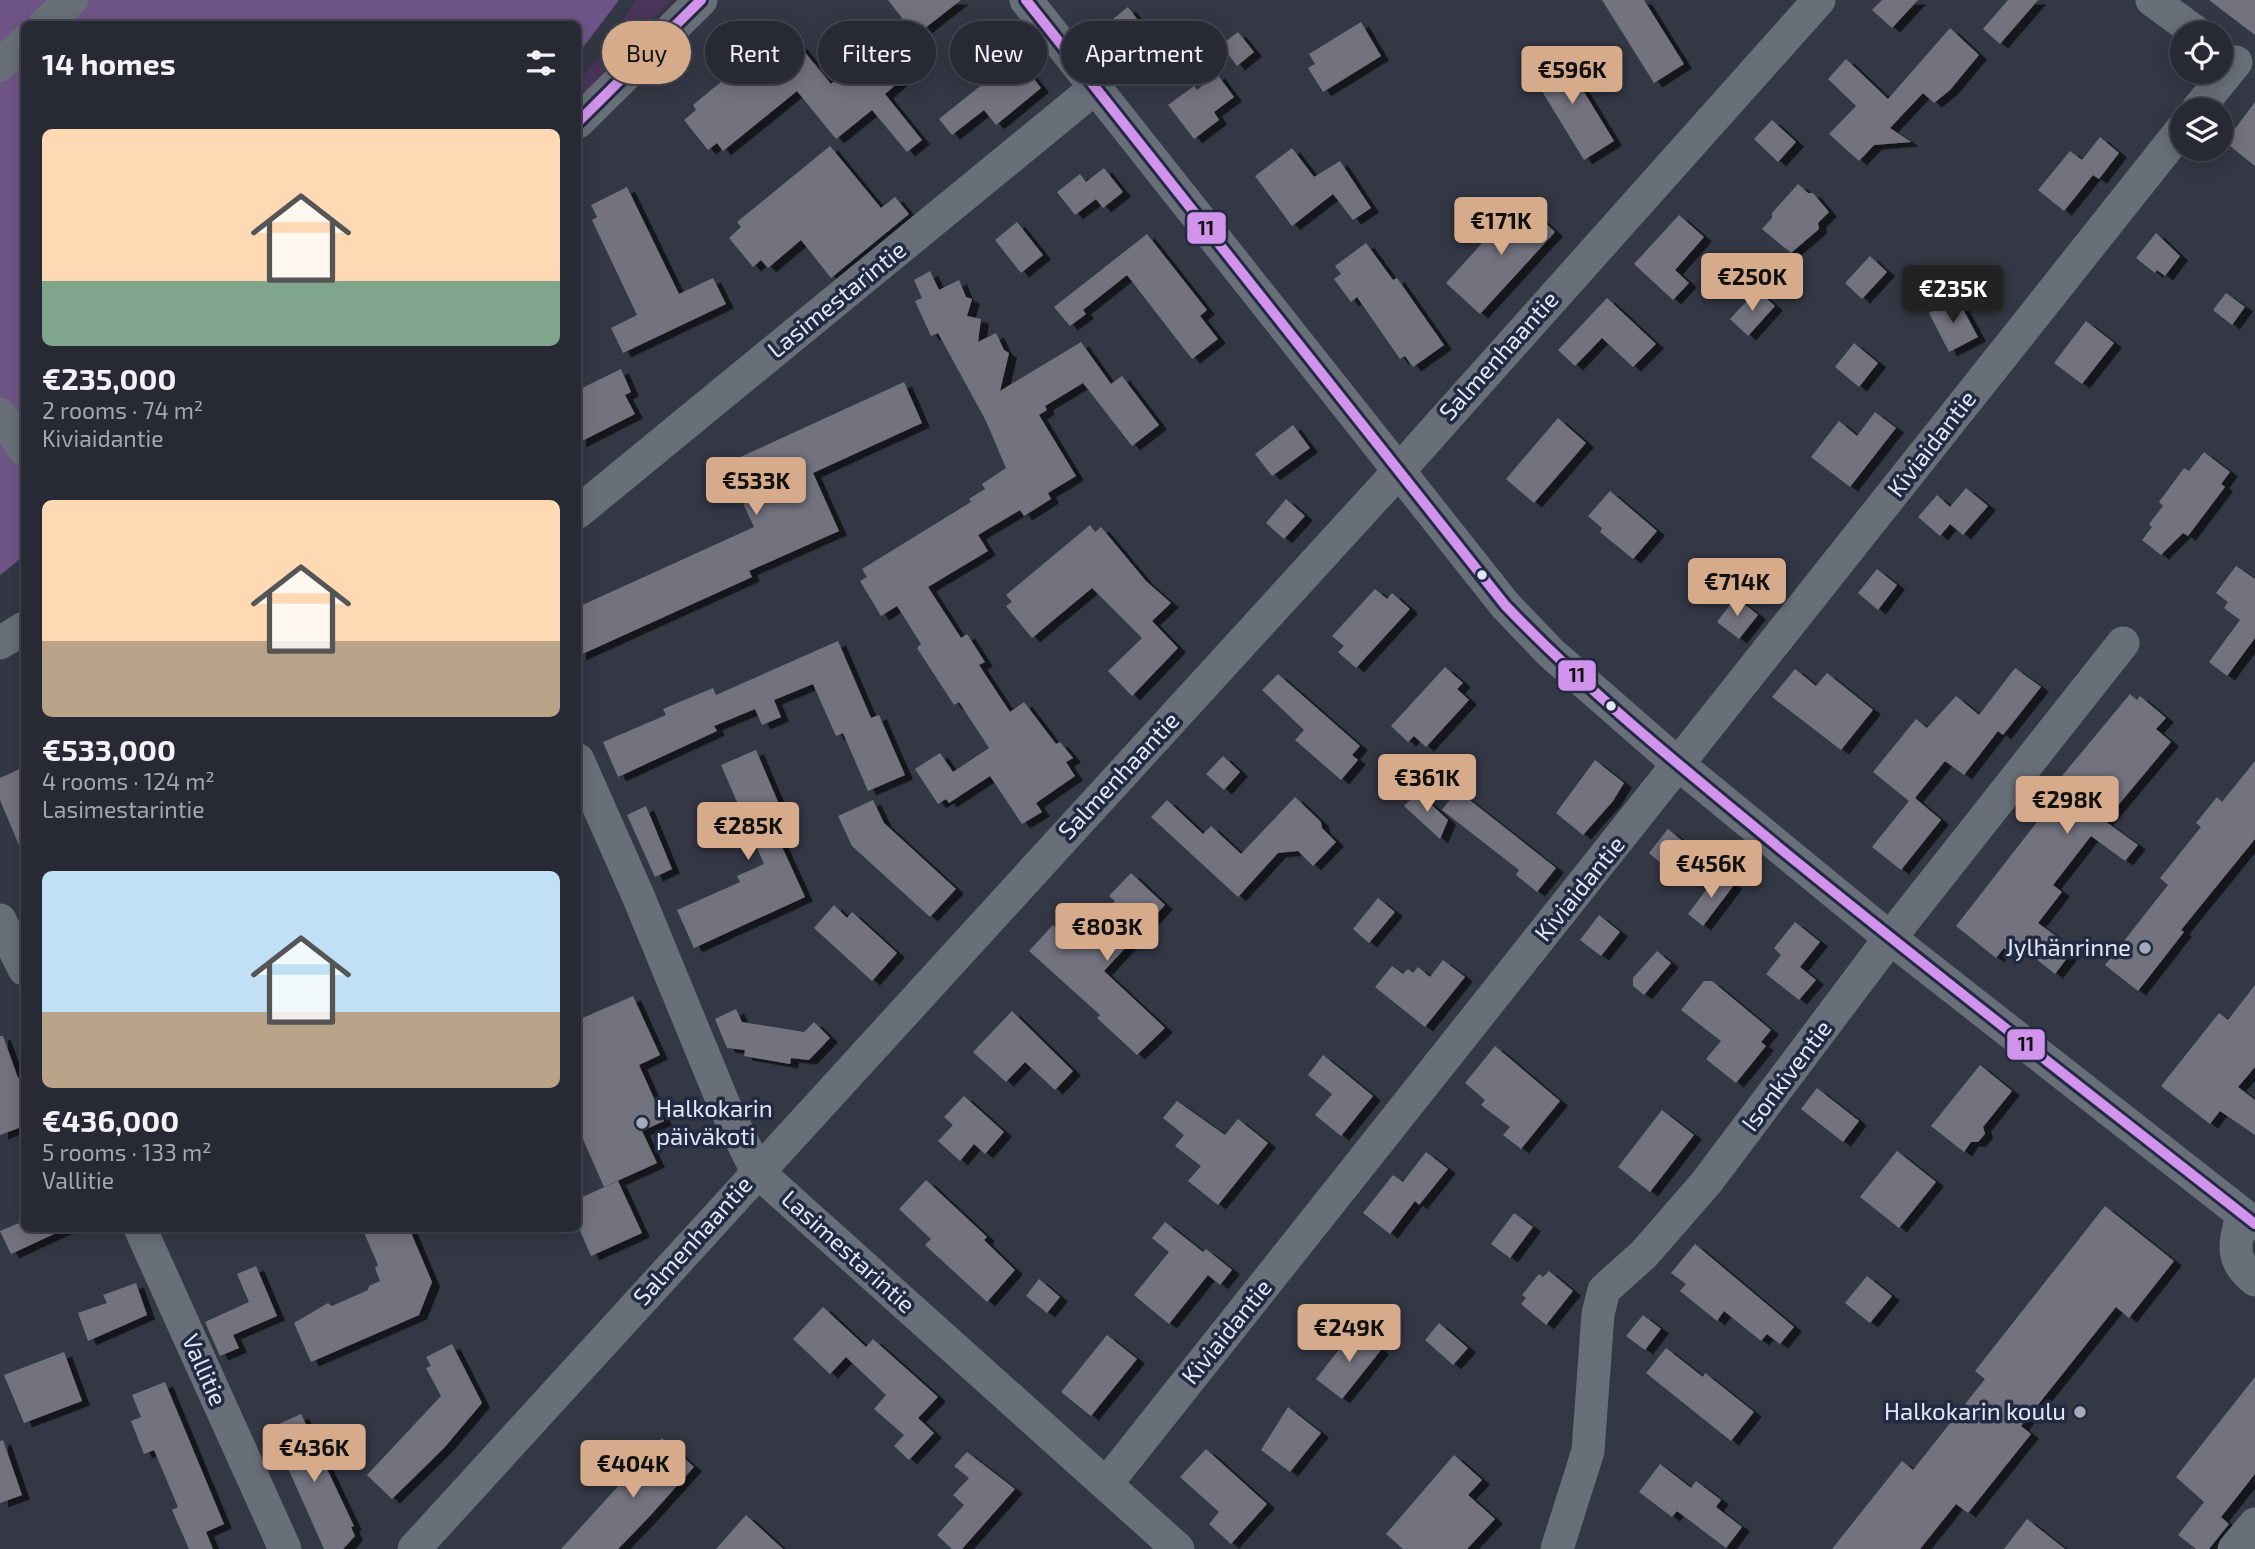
<!DOCTYPE html>
<html lang="en">
<head>
<meta charset="utf-8">
<style>
  :root { --surface:#272a34; --page:#2f323c; --text:#f1f3f6; --muted:#a4a7ac; --line:#43464f; --accent:#d6ab8b }
  body { margin:0; font-family:"Exo 2",sans-serif; background:var(--page); color:var(--text); height:100vh; display:flex; flex-direction:column; font-size:26px; white-space:nowrap }
  * { box-sizing:border-box; margin:0 }
  p { font-size:23px; color:var(--muted) }
  .icon { flex:none; width:38px; height:38px; fill:none; stroke:currentColor; stroke-width:2; stroke-linecap:round; stroke-linejoin:round }
  .map { position:relative; flex:1; overflow:hidden }
  .sheet { position:absolute; left:21px; top:21px; width:560px; height:1211px; display:flex; flex-direction:column; background:var(--surface); border-radius:10px; box-shadow:0 4px 18px #0003,0 0 0 2px var(--line) }
  .sheet>* { flex:none }
  .hud { position:absolute; left:602px; top:21px; width:665px; height:63px; display:flex; gap:14px }
  .controls { position:absolute; left:2170px; top:21px; display:grid; gap:14px }
  .controls a { display:grid; place-items:center; width:63px; height:63px; border-radius:50%; background:var(--surface); box-shadow:0 4px 18px #0003,0 0 0 2px var(--line); font-size:35px }
  .price { position:absolute; translate:-50% -60px; padding:0 16px; border-radius:7px; background:var(--accent); color:#111; font-size:23px; line-height:46px; filter:drop-shadow(0 2px 4px #0008) }
  .price::after { content:''; position:absolute; left:50%; top:42px; width:21px; height:16px; margin-left:-10px; background:inherit; clip-path:polygon(0 0,100% 0,50% 100%) }
  .price.selected { background:#222; color:#fff }
  ul { padding:0; list-style:none }
  li { display:grid; align-content:center; gap:14px; height:371px; padding:0 21px }
  li span { display:grid; place-items:center; height:217px; border-radius:10px; color:#555 }
  li>.icon { margin-inline-start:auto }
  span .icon { width:126px; height:126px; fill:#fffc; stroke-width:1 }
  li b { font-size:30px }
  h2 { display:flex; justify-content:space-between; align-items:center; height:84px; padding:0 21px; font-size:30px }
  .pill { padding:0 24px; border-radius:32px; background:var(--surface); box-shadow:0 4px 18px #0003,0 0 0 2px var(--line); font-size:24px; line-height:63px }
  .pill.selected { background:var(--accent); color:#111 }
  .map>svg:first-child { display:block }
  .green { fill:#4a355b }
  .forest { fill:#6f5487 }
  .building { fill:#72737f; filter:url(#shadow) }
  .lines { fill:none; stroke-linecap:round; stroke-linejoin:round }
  .minor { stroke:#686f78; stroke-width:33 }
  .bus-1-casing { stroke:#222a42; stroke-width:16 }
  .bus-1 { stroke:#d193ec; stroke-width:10 }
  .bus-dot { fill:#e1e7f7; stroke:#222a42; stroke-width:2.5 }
  .poi-dot { fill:#a4aab9; stroke:#222a42; stroke-width:2.5 }
  .labels { text-anchor:middle; stroke-width:7; stroke-linejoin:round; paint-order:stroke }
  .street-label { font-size:24px; fill:#e1e7f7; stroke:#222a42 }
  .poi-label { font-size:24px; fill:#e1e7f7; stroke:#222a42; text-anchor:end }
  .line-badge { stroke:#222a42; stroke-width:2.5 }
  .pale-badge-label { font-size:19px; text-anchor:middle; font-weight:bold; fill:#111 }
</style>
</head>
<body>
<div class="map">
<svg width="2255" height="1549" viewBox="0 0 2255 1549">
  <defs>
    <filter id="shadow"><feDropShadow dx="8" dy="4.5" stdDeviation="0" flood-color="#0009"/></filter>
  </defs>
  <rect width="100%" height="100%" fill="#343845"/>
  <polygon class="green" points="636,0 670,0 578,100 578,81 600,56"/>
  <polygon class="forest" points="0,0 619,0 578,54 578,24 24,24 24,556 0,575"/>
  <g class="building">
    <polygon points="888,0 961,0 920,32 914,24 909,27"/>
    <polygon points="1602,0 1644,0 1684,64 1654,83"/>
    <polygon points="1882,0 1918,0 1892,28 1872,10"/>
    <polygon points="2008,0 2038,0 2000,44 1983,29"/>
    <polygon points="2209,0 2255,0 2255,35"/>
    <polygon points="1128,7 1147,32 1122,51 1103,27"/>
    <polygon points="1361,22 1381,56 1323,92 1308,68 1315,64 1309,54"/>
    <polygon points="1950,28 1979,55 1950,90 1934,103 1923,93 1890,128 1911,142 1874,145 1859,161 1829,134 1856,106 1828,79 1846,59 1888,99"/>
    <polygon points="996,31 1041,88 996,125 984,110 952,135 939,119 994,75 973,49"/>
    <polygon points="1238,32 1254,52 1237,66 1221,45"/>
    <polygon points="790,34 831,84 874,49 900,81 885,94 922,140 907,152 872,110 836,139 797,91 723,151 717,143 708,150 684,120 696,110 693,105 772,40 776,45"/>
    <polygon points="1559,51 1614,141 1584,160 1529,70"/>
    <polygon points="1217,74 1234,97 1214,112 1219,120 1194,139 1168,105 1194,86 1197,90"/>
    <polygon points="2255,102 2255,166 2225,142"/>
    <polygon points="1772,120 1796,142 1778,162 1754,139"/>
    <polygon points="2100,137 2119,153 2099,179 2093,175 2064,211 2038,190 2070,151 2082,160"/>
    <polygon points="830,146 881,208 895,197 909,214 831,278 801,240 768,268 761,260 753,267 729,238 741,227 737,222"/>
    <polygon points="1292,148 1314,177 1340,161 1371,208 1353,220 1333,194 1292,226 1255,176"/>
    <polygon points="1104,168 1123,192 1103,208 1096,199 1075,215 1057,192 1080,174 1086,182"/>
    <polygon points="1798,184 1808,193 1813,193 1829,212 1818,223 1819,229 1791,253 1762,229 1772,218 1772,213"/>
    <polygon points="627,187 679,294 713,278 726,304 623,353 611,328 637,315 592,220 597,217 591,205"/>
    <polygon points="1521,200 1555,232 1480,314 1446,283"/>
    <polygon points="1679,215 1704,237 1675,270 1689,283 1673,300 1634,264"/>
    <polygon points="1017,222 1043,255 1021,273 995,240"/>
    <polygon points="2156,233 2180,256 2165,276 2157,270 2155,273 2136,258"/>
    <polygon points="1147,234 1207,310 1200,316 1218,339 1192,359 1127,275 1083,310 1086,314 1070,326 1054,307"/>
    <polygon points="1366,243 1393,280 1397,278 1444,345 1413,367 1405,356 1400,359 1357,297 1351,302 1334,279 1341,274 1335,266"/>
    <polygon points="1870,256 1887,272 1862,299 1845,283"/>
    <polygon points="930,271 939,290 959,280 966,297 972,299 967,316 981,319 978,342 996,333 1004,350 1009,353 1000,391 1081,342 1111,384 1122,376 1159,425 1132,446 1083,383 1045,406 1047,410 1039,415 1076,476 1048,493 1051,499 1024,516 1020,510 978,535 988,551 928,587 961,638 967,634 985,662 979,665 1010,712 1024,702 1056,744 1060,742 1073,758 1066,762 1075,776 1036,803 1042,812 1022,824 990,776 949,803 946,799 938,804 915,769 940,753 953,772 989,748 959,702 954,705 917,648 921,644 897,606 881,616 860,581 867,577 862,569 971,502 969,499 985,489 982,484 1006,468 986,421 938,333 931,336 915,301 922,298 914,280"/>
    <polygon points="1757,290 1775,306 1748,336 1730,319"/>
    <polygon points="2226,293 2245,307 2232,325 2213,310"/>
    <polygon points="1607,298 1656,344 1633,367 1602,338 1575,366 1558,350"/>
    <polygon points="1957,298 1978,337 1949,352 1929,313"/>
    <polygon points="2086,321 2114,343 2082,384 2054,363"/>
    <polygon points="1854,343 1878,363 1859,387 1835,367"/>
    <polygon points="621,369 631,392 625,395 635,414 578,443 578,390"/>
    <polygon points="904,382 922,423 813,473 839,531 749,571 752,577 578,656 578,607 754,527 725,464"/>
    <polygon points="1875,412 1896,428 1850,487 1811,457 1839,421 1857,436"/>
    <polygon points="1558,418 1586,443 1534,503 1506,479"/>
    <polygon points="1293,425 1310,448 1272,476 1255,454"/>
    <polygon points="2204,452 2230,472 2221,484 2225,487 2188,536 2183,533 2161,555 2142,540 2152,527 2149,524 2163,506 2159,502 2184,468 2189,471"/>
    <polygon points="1966,488 1988,506 1963,535 1950,524 1940,536 1918,517 1937,495 1950,507"/>
    <polygon points="1610,491 1657,531 1633,559 1600,532 1602,528 1588,516"/>
    <polygon points="1286,499 1305,516 1284,539 1266,523"/>
    <polygon points="1090,525 1095,532 1101,527 1146,581 1171,603 1152,621 1178,648 1132,696 1108,671 1142,638 1092,588 1032,638 1006,606 1012,602 1006,595"/>
    <polygon points="2236,566 2255,579 2255,638 2227,676 2209,662 2240,620 2224,608 2228,602 2216,593"/>
    <polygon points="1877,569 1897,585 1878,610 1858,593"/>
    <polygon points="1375,589 1387,599 1392,593 1410,609 1356,668 1338,652 1344,646 1332,636"/>
    <polygon points="1736,597 1758,615 1739,639 1717,622"/>
    <polygon points="838,641 871,718 879,715 905,775 868,791 843,733 836,736 813,684 774,700 781,717 762,725 755,709 714,726 717,731 618,777 603,742 666,715 663,709 713,688 716,695"/>
    <polygon points="1445,667 1463,683 1457,689 1469,700 1426,747 1414,736 1408,742 1391,726"/>
    <polygon points="2015,668 2041,687 2003,735 1998,731 1964,775 1945,761 1915,798 1941,820 1901,870 1872,847 1909,801 1873,772 1916,719 1927,728 1956,696 1979,715"/>
    <polygon points="1795,669 1816,686 1827,673 1873,710 1841,750 1772,697"/>
    <polygon points="1278,674 1360,746 1352,755 1358,760 1341,780 1295,740 1304,730 1262,690"/>
    <polygon points="2130,694 2137,700 2140,696 2166,718 2156,729 2171,742 2105,821 2138,845 2125,861 2091,836 2053,885 2062,892 2038,923 2064,942 2061,945 2071,953 2055,974 2021,947 2013,956 2004,948 1996,958 1956,926 2054,800 2047,794"/>
    <polygon points="756,750 787,823 774,829 805,897 694,948 677,910 740,882 737,876 764,864 721,765"/>
    <polygon points="1223,756 1240,772 1224,790 1206,774"/>
    <polygon points="1595,760 1624,783 1613,801 1583,835 1556,813"/>
    <polygon points="2255,761 2255,839 2181,930 2184,932 2138,991 2105,965 2168,885 2160,878 2201,827 2196,823 2217,797 2222,802"/>
    <polygon points="24,767 24,857 0,800 0,778"/>
    <polygon points="1457,790 1556,868 1537,892 1516,875 1519,870 1442,810"/>
    <polygon points="1418,792 1448,820 1440,839 1404,806"/>
    <polygon points="1295,797 1321,822 1322,828 1336,842 1313,866 1298,851 1278,853 1238,897 1151,817 1167,800 1203,834 1211,826 1241,854"/>
    <polygon points="873,800 884,823 956,889 930,917 852,846 838,816"/>
    <polygon points="646,806 672,869 655,877 627,815"/>
    <polygon points="1668,829 1690,847 1670,871 1649,853"/>
    <polygon points="1131,873 1165,905 1104,971 1165,1028 1137,1055 1097,1018 1100,1015 1029,951 1053,925 1075,945 1115,901 1109,896"/>
    <polygon points="1719,873 1734,885 1703,926 1688,914"/>
    <polygon points="1378,898 1395,912 1369,943 1353,929"/>
    <polygon points="834,905 847,918 852,912 897,953 872,981 814,928"/>
    <polygon points="1599,915 1620,932 1601,956 1580,940"/>
    <polygon points="1795,922 1820,942 1800,967 1816,980 1799,1000 1766,974 1781,955 1774,948"/>
    <polygon points="1657,951 1671,963 1644,995 1633,986 1633,978"/>
    <polygon points="1443,960 1465,977 1425,1027 1375,987 1392,966 1403,974 1408,969 1413,973 1418,967 1430,977"/>
    <polygon points="1704,981 1712,981 1771,1030 1761,1042 1766,1046 1736,1083 1706,1059 1721,1041 1681,1010"/>
    <polygon points="2255,985 2255,1067 2238,1087 2255,1100 2255,1135 2220,1111 2210,1124 2161,1086 2219,1013 2228,1020"/>
    <polygon points="633,996 660,1055 639,1065 664,1121 642,1131 657,1163 604,1187 578,1128 578,1020"/>
    <polygon points="736,1009 742,1022 804,1032 814,1022 830,1038 809,1060 791,1058 790,1064 744,1056 745,1050 727,1048 715,1019"/>
    <polygon points="1012,1011 1073,1071 1055,1090 1025,1062 1006,1082 973,1052"/>
    <polygon points="0,1036 3,1036 18,1078 24,1076 24,1126 0,1135"/>
    <polygon points="1495,1046 1560,1101 1521,1149 1503,1135 1510,1127 1481,1105 1485,1100 1465,1083"/>
    <polygon points="1323,1055 1373,1096 1341,1136 1315,1115 1332,1094 1308,1075"/>
    <polygon points="1980,1065 2012,1091 1983,1127 1985,1134 1978,1142 1971,1142 1964,1152 1931,1126"/>
    <polygon points="1817,1088 1859,1121 1843,1142 1801,1109"/>
    <polygon points="964,1096 1004,1132 985,1154 974,1144 960,1161 938,1141 953,1125 944,1117"/>
    <polygon points="1177,1101 1225,1135 1238,1119 1268,1143 1218,1205 1188,1181 1201,1166 1175,1146 1184,1135 1163,1118"/>
    <polygon points="1662,1110 1694,1135 1650,1192 1618,1167"/>
    <polygon points="1897,1151 1936,1182 1899,1228 1860,1197"/>
    <polygon points="1426,1152 1448,1169 1419,1205 1415,1201 1390,1234 1363,1213 1393,1175 1403,1182"/>
    <polygon points="926,1180 987,1237 984,1240 1015,1270 987,1302 925,1245 931,1239 899,1209"/>
    <polygon points="618,1181 642,1233 591,1256 578,1226 578,1199"/>
    <polygon points="2105,1206 2174,1261 2129,1318 2116,1307 2021,1426 2031,1434 1968,1513 1956,1504 1920,1549 1832,1549 1902,1461 1913,1470 1985,1379 1975,1371"/>
    <polygon points="1514,1213 1533,1227 1510,1258 1491,1244"/>
    <polygon points="24,1221 24,1228 67,1228 11,1254 0,1231"/>
    <polygon points="1165,1222 1203,1252 1206,1249 1232,1270 1220,1285 1208,1275 1169,1324 1134,1295 1169,1252 1152,1238"/>
    <polygon points="362,1228 409,1228 432,1282 419,1315 311,1362 294,1323 328,1303 332,1306 368,1290 369,1286 380,1281 375,1268 378,1265"/>
    <polygon points="1695,1244 1794,1327 1780,1344 1767,1334 1761,1341 1724,1311 1717,1321 1680,1291 1686,1284 1671,1273"/>
    <polygon points="256,1266 277,1316 233,1335 239,1348 220,1356 205,1322 249,1302 237,1274"/>
    <polygon points="1549,1271 1573,1291 1546,1325 1521,1304 1526,1298 1522,1295 1539,1274 1543,1277"/>
    <polygon points="1867,1276 1892,1296 1870,1323 1845,1303"/>
    <polygon points="1039,1279 1060,1297 1047,1313 1026,1296"/>
    <polygon points="136,1283 147,1315 88,1341 78,1313 107,1303 103,1295"/>
    <polygon points="823,1307 866,1347 873,1339 938,1397 918,1418 934,1433 909,1460 894,1446 904,1435 874,1409 886,1395 846,1357 830,1374 793,1339"/>
    <polygon points="1643,1315 1661,1329 1645,1350 1626,1336"/>
    <polygon points="1439,1323 1468,1348 1453,1365 1425,1340"/>
    <polygon points="1355,1329 1381,1350 1342,1399 1316,1379"/>
    <polygon points="1107,1335 1137,1359 1091,1416 1061,1392"/>
    <polygon points="452,1344 482,1403 444,1448 392,1499 367,1475 441,1396 426,1368 431,1366 426,1357"/>
    <polygon points="1666,1348 1703,1377 1705,1373 1754,1412 1731,1441 1646,1373"/>
    <polygon points="64,1352 82,1401 24,1423 4,1375"/>
    <polygon points="2255,1377 2255,1474 2221,1517 2229,1524 2209,1549 2196,1549 2178,1535 2204,1502 2176,1477"/>
    <polygon points="165,1382 224,1524 206,1532 213,1549 189,1549 172,1510 178,1507 154,1450 144,1454 131,1421 141,1417 132,1395"/>
    <polygon points="1288,1407 1321,1433 1290,1472 1261,1450"/>
    <polygon points="301,1414 354,1526 351,1527 355,1536 343,1549 324,1549 270,1428"/>
    <polygon points="662,1438 694,1467 649,1517 618,1549 561,1549"/>
    <polygon points="3,1440 22,1495 0,1503 0,1441"/>
    <polygon points="1206,1449 1267,1504 1231,1544 1209,1524 1219,1512 1180,1477"/>
    <polygon points="967,1452 1015,1489 962,1549 952,1549 937,1535 964,1505 953,1495 969,1478 954,1466"/>
    <polygon points="1454,1455 1482,1480 1468,1495 1495,1519 1467,1549 1403,1549 1386,1534"/>
    <polygon points="1660,1464 1691,1488 1696,1481 1721,1500 1716,1507 1742,1527 1726,1548 1677,1511 1672,1517 1639,1492"/>
    <polygon points="746,1515 783,1549 716,1549"/>
    <polygon points="2027,1519 2065,1549 2004,1549"/>
  </g>
  <g class="lines">
    <g class="minor">
      <polyline points="1026,0 1505,605 1551,653 1678,764 1890,938 2255,1224"/>
      <polyline points="2152,0 2197,33"/>
      <polyline points="45,24 72,0"/>
      <polyline points="0,65 24,43"/>
      <polyline points="2197,110 2236,62"/>
      <polyline points="578,122 701,0"/>
      <polyline points="0,414 24,450"/>
      <polyline points="578,512 1095,88"/>
      <polyline points="0,643 24,628"/>
      <polyline points="578,760 639,898 725,1107 757,1171 1178,1549"/>
      <polyline points="0,920 24,969"/>
      <path d="M2242 1215C2235 1244 2229 1259 2255 1280"/>
      <polyline points="140,1228 285,1549"/>
      <polyline points="1107,1483 2182,129"/>
      <polyline points="414,1549 1387,484 1819,0"/>
      <polyline points="1557,1549 1588,1451 1598,1314 1604,1290 1644,1254 1706,1183 1890,938 2123,643"/>
      <polyline points="2234,1549 2255,1524"/>
    </g>
    <defs>
      <g id="bus-1">
        <path d="M1026 0 1505 605C1590 694 1687 771 1782 850 1938 977 2097 1100 2255 1224"/>
        <polyline points="578,122 701,0"/>
      </g>
    </defs>
    <use href="#bus-1" class="bus-1-casing"/>
    <use href="#bus-1" class="bus-1"/>
  </g>
  <g class="bus-dot">
    <circle cx="1482" cy="575" r="6"/>
    <circle cx="1611" cy="706" r="6"/>
  </g>
  <g class="poi-dot">
    <circle cx="2145" cy="948" r="7"/>
    <circle cx="642" cy="1123" r="7"/>
    <circle cx="2080" cy="1412" r="7"/>
  </g>
  <g class="labels">
    <g class="street-label">
      <text transform="translate(837 300) rotate(-39)" y="8">Lasimestarintie</text>
      <text transform="translate(1499 356) rotate(-48)" y="8">Salmenhaantie</text>
      <text transform="translate(1932 444) rotate(-52)" y="8">Kiviaidantie</text>
      <text transform="translate(1119 776) rotate(-47)" y="8">Salmenhaantie</text>
      <text transform="translate(1580 889) rotate(-51)" y="8">Kiviaidantie</text>
      <text transform="translate(1787 1076) rotate(-53)" y="8">Isonkiventie</text>
      <text transform="translate(693 1241) rotate(-48)" y="8">Salmenhaantie</text>
      <text transform="translate(848 1252) rotate(42)" y="8">Lasimestarintie</text>
      <text transform="translate(1227 1332) rotate(-51)" y="8">Kiviaidantie</text>
      <text transform="translate(204 1370) rotate(66)" y="8">Vallitie</text>
    </g>
    <g class="poi-label">
      <text x="2131" y="956">Jylhänrinne</text>
      <text x="656" y="1117" text-anchor="start">Halkokarin<tspan x="656" dy="28">päiväkoti</tspan></text>
      <text x="2066" y="1420">Halkokarin koulu</text>
    </g>
  </g>
  <g class="line-badge">
    <rect x="1186" y="211" width="41" height="34" rx="7" fill="#d193ec"/>
    <rect x="1557" y="659" width="40" height="33" rx="7" fill="#d193ec"/>
    <rect x="2006" y="1028" width="40" height="33" rx="7" fill="#d193ec"/>
  </g>
  <g class="pale-badge-label">
    <text x="1206" y="235">11</text>
    <text x="1577" y="682">11</text>
    <text x="2026" y="1051">11</text>
  </g>
</svg>
<div class="controls">
<a><svg class="icon" aria-label="locate" viewBox="0 0 24 24"><circle cx="12" cy="12" r="6"/><path d="M12 2v4M12 18v4M2 12h4M18 12h4"/></svg></a>
<a><svg class="icon" aria-label="layers" viewBox="0 0 24 24"><path d="M12 4l9 5-9 5-9-5zM3 14l9 5 9-5"/></svg></a>
</div>
<b class="price" style="left:1572px;top:106px">€596K</b>
<b class="price" style="left:1501px;top:257px">€171K</b>
<b class="price" style="left:1752px;top:313px">€250K</b>
<b class="price selected" style="left:1953px;top:325px">€235K</b>
<b class="price" style="left:756px;top:517px">€533K</b>
<b class="price" style="left:1737px;top:618px">€714K</b>
<b class="price" style="left:1427px;top:814px">€361K</b>
<b class="price" style="left:2067px;top:836px">€298K</b>
<b class="price" style="left:748px;top:862px">€285K</b>
<b class="price" style="left:1711px;top:900px">€456K</b>
<b class="price" style="left:1107px;top:963px">€803K</b>
<b class="price" style="left:1349px;top:1364px">€249K</b>
<b class="price" style="left:314px;top:1484px">€436K</b>
<b class="price" style="left:633px;top:1500px">€404K</b>
<div class="hud">
<a class="pill selected">Buy</a>
<a class="pill">Rent</a>
<a class="pill">Filters</a>
<a class="pill">New</a>
<a class="pill">Apartment</a>
</div>
<section class="sheet">
<h2>14 homes<svg class="icon" aria-label="filters" viewBox="0 0 24 24"><path d="M4 7h16M4 17h16"/><circle cx="9" cy="7" r="2"/><circle cx="15" cy="17" r="2"/></svg></h2>
<ul>
<li><span style="background:linear-gradient(#ffd9b3 70%,#7fa58c 0)"><svg class="icon" aria-label="home" viewBox="0 0 24 24"><path d="M3 11l9-7 9 7M6 9v11h12V9"/></svg></span><div><b>€235,000</b><p>2 rooms · 74 m²</p><p>Kiviaidantie</p></div></li>
<li><span style="background:linear-gradient(#ffd9b3 65%,#b9a48a 0)"><svg class="icon" aria-label="home" viewBox="0 0 24 24"><path d="M3 11l9-7 9 7M6 9v11h12V9"/></svg></span><div><b>€533,000</b><p>4 rooms · 124 m²</p><p>Lasimestarintie</p></div></li>
<li><span style="background:linear-gradient(#bfe0f5 65%,#b9a48a 0)"><svg class="icon" aria-label="home" viewBox="0 0 24 24"><path d="M3 11l9-7 9 7M6 9v11h12V9"/></svg></span><div><b>€436,000</b><p>5 rooms · 133 m²</p><p>Vallitie</p></div></li>
</ul>
</section>
</div>
</body>
</html>
